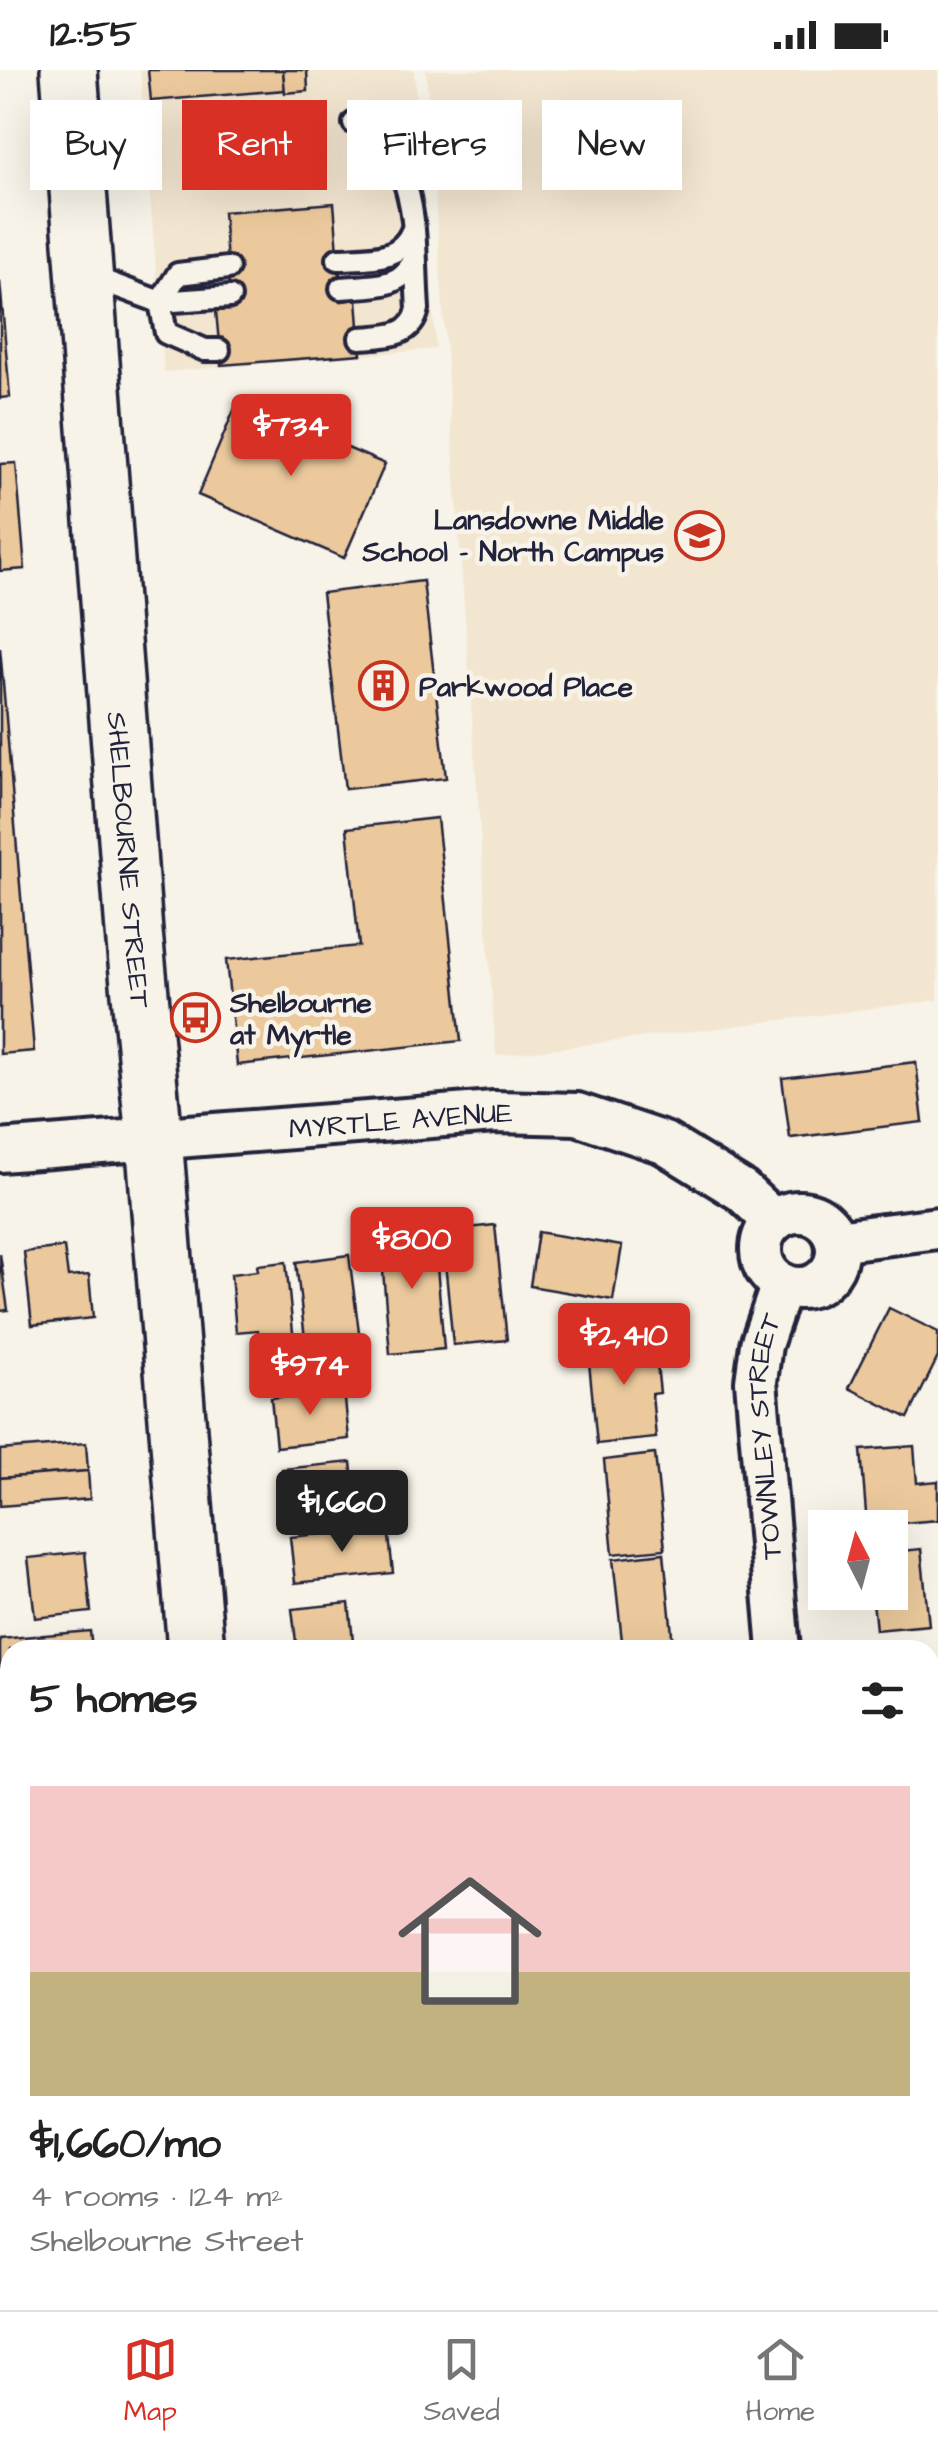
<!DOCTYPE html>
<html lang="en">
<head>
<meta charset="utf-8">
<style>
  :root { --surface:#fff; --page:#f6f6f6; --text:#222; --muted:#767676; --line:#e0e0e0; --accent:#d93025 }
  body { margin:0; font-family:"Architects Daughter",sans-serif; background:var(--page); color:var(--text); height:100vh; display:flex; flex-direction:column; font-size:38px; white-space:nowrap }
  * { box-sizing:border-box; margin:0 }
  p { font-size:32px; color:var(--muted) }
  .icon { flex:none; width:55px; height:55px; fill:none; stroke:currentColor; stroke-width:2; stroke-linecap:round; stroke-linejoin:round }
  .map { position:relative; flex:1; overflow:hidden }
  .sheet { position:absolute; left:0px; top:1570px; width:940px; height:670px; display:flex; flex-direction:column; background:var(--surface); border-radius:30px 30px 0 0; box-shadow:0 10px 40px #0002 }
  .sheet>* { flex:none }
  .guide { position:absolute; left:30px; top:30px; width:880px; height:90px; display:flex; gap:20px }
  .needle { width:65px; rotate:354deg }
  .buttons { position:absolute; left:808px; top:1440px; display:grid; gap:20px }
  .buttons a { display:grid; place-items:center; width:100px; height:100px; border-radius:0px; background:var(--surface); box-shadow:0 10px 40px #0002; font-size:50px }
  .price { position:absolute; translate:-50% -85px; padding:0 22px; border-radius:10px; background:var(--accent); color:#fff; font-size:32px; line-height:65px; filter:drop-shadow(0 2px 5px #0008) }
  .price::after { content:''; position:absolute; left:50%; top:60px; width:30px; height:22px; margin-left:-15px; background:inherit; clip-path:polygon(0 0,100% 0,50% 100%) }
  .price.selected { background:#222; color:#fff }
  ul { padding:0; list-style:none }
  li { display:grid; align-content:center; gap:20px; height:530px; padding:0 30px }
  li+li { border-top:2px solid var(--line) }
  li span { display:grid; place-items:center; height:310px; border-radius:0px; color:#555 }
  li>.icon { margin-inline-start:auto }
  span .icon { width:180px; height:180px; fill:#fffc; stroke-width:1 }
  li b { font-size:42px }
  h2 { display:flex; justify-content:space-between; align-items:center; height:120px; padding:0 30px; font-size:42px }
  .tag { padding:0 35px; border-radius:0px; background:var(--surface); box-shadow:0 10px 40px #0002; font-size:35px; line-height:90px }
  .tag.selected { background:var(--accent); color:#fff }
  .status { display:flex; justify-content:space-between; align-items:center; height:70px; padding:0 50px; background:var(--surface); direction:ltr }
  .status svg { height:28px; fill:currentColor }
  .menu { display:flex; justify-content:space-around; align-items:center; height:140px; border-top:2px solid var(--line); background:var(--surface); font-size:28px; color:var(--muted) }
  .menu a { display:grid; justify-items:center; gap:5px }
  .menu .selected { color:var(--accent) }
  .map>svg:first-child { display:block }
  .built { fill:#f3e6d1 }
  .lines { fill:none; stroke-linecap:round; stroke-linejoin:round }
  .stream { stroke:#758dab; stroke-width:11 }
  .building { fill:#ebc99c; stroke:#22223b; stroke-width:2.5 }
  .service-casing { stroke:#22223b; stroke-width:28 }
  .minor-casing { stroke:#22223b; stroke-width:48 }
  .secondary-casing { stroke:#22223b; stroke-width:62 }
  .service { stroke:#f7f3e8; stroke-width:20 }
  .minor { stroke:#f7f3e8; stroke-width:40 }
  .secondary { stroke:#f7f3e8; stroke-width:55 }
  .labels { text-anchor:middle; stroke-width:9; stroke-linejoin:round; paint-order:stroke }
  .poi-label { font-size:28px; font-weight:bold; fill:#22223b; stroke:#f7f3e8; text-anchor:start }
  .street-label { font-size:28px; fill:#22223b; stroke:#f7f3e8 }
</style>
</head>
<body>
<div class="status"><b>12:55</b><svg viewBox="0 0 49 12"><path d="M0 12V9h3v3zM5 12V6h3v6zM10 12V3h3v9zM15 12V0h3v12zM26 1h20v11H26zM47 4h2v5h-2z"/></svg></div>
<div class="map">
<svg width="938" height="2240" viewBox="0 0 938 2240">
  <rect width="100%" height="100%" fill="#f7f3e8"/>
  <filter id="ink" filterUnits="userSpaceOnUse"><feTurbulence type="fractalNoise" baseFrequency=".01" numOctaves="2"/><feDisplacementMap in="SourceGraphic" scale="20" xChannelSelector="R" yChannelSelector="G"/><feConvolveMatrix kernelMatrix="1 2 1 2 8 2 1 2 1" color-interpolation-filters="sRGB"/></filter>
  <g filter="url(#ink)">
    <g class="built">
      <polygon points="140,0 414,0 436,279 164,302"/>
      <polygon points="426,0 938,0 938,930 496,986"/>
    </g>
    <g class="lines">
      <polyline class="stream" points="659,2230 667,2240"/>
    </g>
    <g class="building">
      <polygon points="148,0 283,0 285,20 151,31"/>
      <polygon points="283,0 307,0 308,21 285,23"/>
      <polygon points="334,133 342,231 357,229 361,284 221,295 216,241 231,240 223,142"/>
      <polygon points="0,211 10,327 0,328"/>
      <polygon points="238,331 385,394 344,488 198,425"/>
      <polygon points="16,393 25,499 0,501 0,394"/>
      <polygon points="423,511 446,708 345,719 322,523"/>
      <polygon points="0,577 34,981 0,984"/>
      <polygon points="437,748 461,971 237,995 226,890 359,876 347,758"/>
      <polygon points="916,992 923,1052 790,1068 782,1008"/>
      <polygon points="495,1155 507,1270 453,1275 442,1161"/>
      <polygon points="434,1161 444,1279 390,1284 380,1165"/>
      <polygon points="538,1162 622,1176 613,1230 530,1216"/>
      <polygon points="64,1177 68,1207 89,1205 93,1248 32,1255 24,1182"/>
      <polygon points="0,1184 8,1240 0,1241"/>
      <polygon points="349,1185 360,1270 306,1277 296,1192"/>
      <polygon points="286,1192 294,1272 260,1275 258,1260 236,1262 231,1204 258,1201 257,1195"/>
      <polygon points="889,1238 938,1262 938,1287 908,1348 849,1318"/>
      <polygon points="654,1266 660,1323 652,1324 656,1368 597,1374 587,1272"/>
      <polygon points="344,1320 349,1369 276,1377 271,1328"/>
      <polygon points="86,1373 88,1401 0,1408 0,1380"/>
      <polygon points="914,1376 917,1413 938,1411 938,1450 867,1456 861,1380"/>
      <polygon points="655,1384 665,1479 613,1484 604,1390"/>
      <polygon points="351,1392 356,1440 287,1448 282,1399"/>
      <polygon points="88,1401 90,1429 0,1436 0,1408"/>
      <polygon points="388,1457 393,1503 295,1513 290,1467"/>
      <polygon points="921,1479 929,1555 876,1560 872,1522 890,1522 890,1482"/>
      <polygon points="85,1482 91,1542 35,1548 28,1488"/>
      <polygon points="664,1483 673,1575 623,1580 613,1489"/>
      <polygon points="349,1533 354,1580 297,1580 292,1539"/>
      <polygon points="90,1561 92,1580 10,1580 10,1631 0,1632 0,1569"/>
      <polygon points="930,1589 937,1657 930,1658"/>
      <polygon points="938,1683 938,1759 930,1760 930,1684"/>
      <polygon points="10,1717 10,1785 0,1786 0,1718"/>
      <polygon points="938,1787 938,1865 930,1865 930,1788"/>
      <polygon points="10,1845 10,1914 0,1908 0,1846"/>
      <polygon points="938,1892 938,1966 930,1967 930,1893"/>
      <polygon points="10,1951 10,1988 0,1989 0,1952"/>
      <polygon points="930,1996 938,1996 938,2072 930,2073"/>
      <polygon points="938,2099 938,2172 930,2173 930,2100"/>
      <polygon points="349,2230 405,2230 406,2240 350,2240"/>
      <polygon points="501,2230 541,2230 542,2240 502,2240"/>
      <polygon points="541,2230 580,2230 581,2240 542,2240"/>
    </g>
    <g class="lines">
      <defs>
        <g id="service">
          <path d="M354 53C424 88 413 172 418 239 412 268 385 266 360 268"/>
          <path d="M338 189C366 187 400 192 412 161"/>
          <polyline points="87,205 160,232 230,227"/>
          <path d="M341 218C369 215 402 220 414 189"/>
          <polyline points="219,280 205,280 166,263 160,232 178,204 228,198"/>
        </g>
        <g id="minor">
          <path id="s1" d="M0 1081 494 1042 577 1044 664 1073 742 1121 774 1151"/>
          <circle cx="799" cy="1180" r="38"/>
          <polyline points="836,1171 938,1158"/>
          <path id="s2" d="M779 1580 756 1311 761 1275 782 1214"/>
          <polyline points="0,2163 10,2162"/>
          <polyline points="834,2230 837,2240"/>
        </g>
        <g id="secondary">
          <path id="s3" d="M69 0 134 862 154 1068 196 1580"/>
          <polyline points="250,2230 251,2240"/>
        </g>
      </defs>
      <use href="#service" class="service-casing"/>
      <use href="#minor" class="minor-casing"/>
      <use href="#secondary" class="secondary-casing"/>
      <use href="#service" class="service"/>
      <use href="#minor" class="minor"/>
      <use href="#secondary" class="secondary"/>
    </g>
  </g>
  <defs>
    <symbol id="school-ring" viewBox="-11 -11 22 22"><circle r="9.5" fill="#f7f3e8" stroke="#c8321e" stroke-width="1.5"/><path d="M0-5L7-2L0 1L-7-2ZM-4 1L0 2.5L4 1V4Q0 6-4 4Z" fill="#c8321e"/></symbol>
    <symbol id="building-ring" viewBox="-11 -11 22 22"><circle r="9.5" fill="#f7f3e8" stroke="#c8321e" stroke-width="1.5"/><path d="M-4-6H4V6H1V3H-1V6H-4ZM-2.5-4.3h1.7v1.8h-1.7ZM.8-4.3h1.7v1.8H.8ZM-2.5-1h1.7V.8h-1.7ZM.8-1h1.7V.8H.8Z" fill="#c8321e"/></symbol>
    <symbol id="bus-ring" viewBox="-11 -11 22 22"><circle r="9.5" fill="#f7f3e8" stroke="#c8321e" stroke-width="1.5"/><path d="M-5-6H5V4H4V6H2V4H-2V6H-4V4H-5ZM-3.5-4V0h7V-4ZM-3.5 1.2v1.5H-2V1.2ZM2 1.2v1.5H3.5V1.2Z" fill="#c8321e"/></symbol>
  </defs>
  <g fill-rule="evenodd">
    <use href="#school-ring" x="672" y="438" width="55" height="55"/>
    <use href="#building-ring" x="356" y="588" width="55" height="55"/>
    <use href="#bus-ring" x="168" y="920" width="55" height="55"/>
  </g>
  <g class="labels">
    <g class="poi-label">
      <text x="664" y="459" text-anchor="end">Lansdowne Middle<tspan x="664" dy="32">School - North Campus</tspan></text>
      <text x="419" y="626">Parkwood Place</text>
      <text x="230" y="942">Shelbourne<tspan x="230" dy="32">at Myrtle</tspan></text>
    </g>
    <g class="street-label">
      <text dy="10" stroke="none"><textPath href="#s3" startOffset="792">SHELBOURNE STREET</textPath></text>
      <text dy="10" stroke="none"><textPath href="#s1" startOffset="402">MYRTLE AVENUE</textPath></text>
      <text dy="10" stroke="none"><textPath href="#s2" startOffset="215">TOWNLEY STREET</textPath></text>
    </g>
  </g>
</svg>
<div class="buttons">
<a><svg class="needle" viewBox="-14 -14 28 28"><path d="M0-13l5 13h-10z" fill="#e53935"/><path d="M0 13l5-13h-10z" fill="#767676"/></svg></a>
</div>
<b class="price" style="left:291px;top:409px">$734</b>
<b class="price" style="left:412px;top:1222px">$800</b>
<b class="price" style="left:624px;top:1318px">$2,410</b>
<b class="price" style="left:310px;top:1348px">$974</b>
<b class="price selected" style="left:342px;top:1485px">$1,660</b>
<div class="guide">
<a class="tag">Buy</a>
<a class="tag selected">Rent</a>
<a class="tag">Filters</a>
<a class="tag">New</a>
</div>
<section class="sheet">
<h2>5 homes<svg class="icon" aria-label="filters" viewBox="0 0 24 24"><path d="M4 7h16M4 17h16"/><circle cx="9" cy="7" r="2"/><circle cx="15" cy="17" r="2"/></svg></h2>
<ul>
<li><span style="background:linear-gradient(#f6c9c9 60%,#c2b280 0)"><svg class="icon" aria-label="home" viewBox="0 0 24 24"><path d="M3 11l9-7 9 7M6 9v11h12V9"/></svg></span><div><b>$1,660/mo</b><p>4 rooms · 124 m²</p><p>Shelbourne Street</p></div></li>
</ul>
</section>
</div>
<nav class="menu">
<a class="selected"><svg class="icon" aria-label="map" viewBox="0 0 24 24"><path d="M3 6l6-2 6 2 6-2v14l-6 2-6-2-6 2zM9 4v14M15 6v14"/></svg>Map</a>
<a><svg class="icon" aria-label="saved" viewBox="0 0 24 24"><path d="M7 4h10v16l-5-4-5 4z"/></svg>Saved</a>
<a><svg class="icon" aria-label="home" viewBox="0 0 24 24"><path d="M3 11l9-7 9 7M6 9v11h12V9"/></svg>Home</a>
</nav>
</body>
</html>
